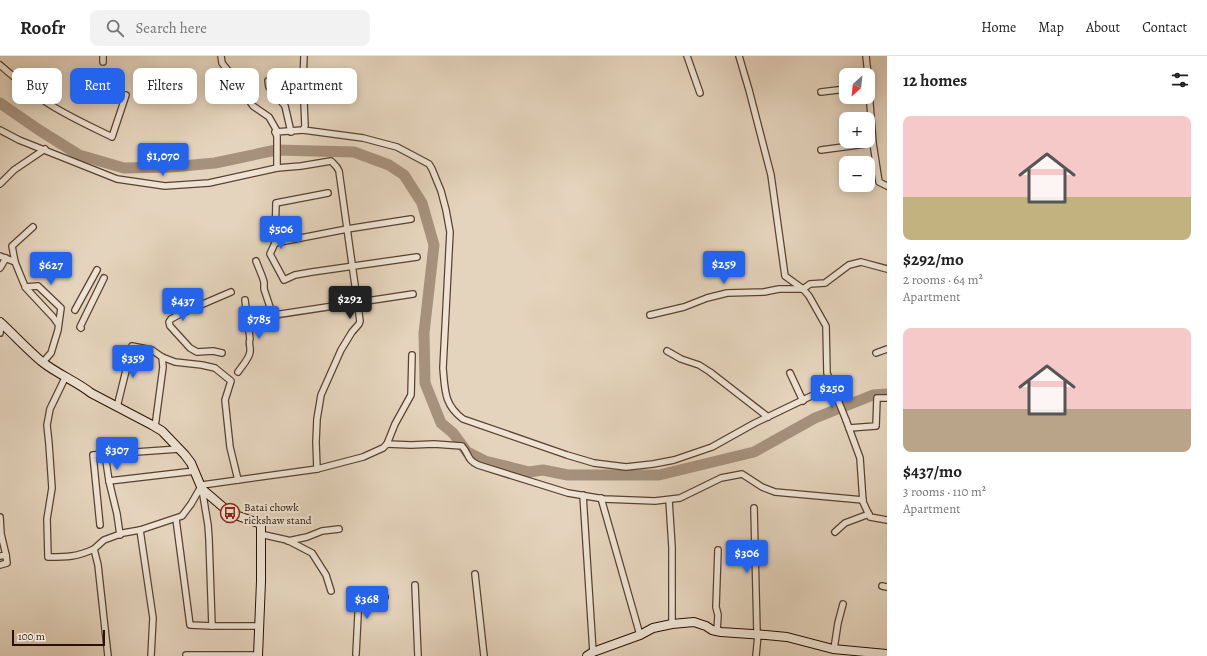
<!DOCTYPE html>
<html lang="en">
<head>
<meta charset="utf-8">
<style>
  :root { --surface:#fff; --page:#f2f2f2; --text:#222; --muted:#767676; --line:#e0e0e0; --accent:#2563eb }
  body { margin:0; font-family:Alegreya,serif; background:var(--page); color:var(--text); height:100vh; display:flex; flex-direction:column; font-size:15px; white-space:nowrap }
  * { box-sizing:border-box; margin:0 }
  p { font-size:13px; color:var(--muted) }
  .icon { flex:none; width:22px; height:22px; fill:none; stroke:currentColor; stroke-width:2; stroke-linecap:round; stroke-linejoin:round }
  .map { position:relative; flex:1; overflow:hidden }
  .sheet { display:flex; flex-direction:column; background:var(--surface); width:320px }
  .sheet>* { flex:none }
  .banner { position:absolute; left:12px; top:12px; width:380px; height:36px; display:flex; gap:8px }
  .needle { width:26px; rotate:207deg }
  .controls { position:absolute; left:839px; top:12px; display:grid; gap:8px }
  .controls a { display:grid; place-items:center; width:36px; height:36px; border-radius:8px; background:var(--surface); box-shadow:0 2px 10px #0003; font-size:20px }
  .scale { position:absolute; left:12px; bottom:10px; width:93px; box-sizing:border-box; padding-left:4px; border:2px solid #2b0f01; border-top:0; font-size:11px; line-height:14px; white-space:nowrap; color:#2b0f01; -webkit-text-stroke:3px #eee3d4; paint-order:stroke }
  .price { position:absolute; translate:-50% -34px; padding:0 9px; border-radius:4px; background:var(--accent); color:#fff; font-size:13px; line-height:26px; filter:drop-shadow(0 1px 2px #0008) }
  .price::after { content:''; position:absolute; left:50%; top:24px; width:12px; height:9px; margin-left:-6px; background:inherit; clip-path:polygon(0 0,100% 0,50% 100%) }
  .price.active { background:#222; color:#fff }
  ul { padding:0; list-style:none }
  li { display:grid; align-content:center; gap:8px; height:212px; padding:0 16px }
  li span { display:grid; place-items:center; height:124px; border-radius:8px; color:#555 }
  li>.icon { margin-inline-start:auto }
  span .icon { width:72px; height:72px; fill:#fffc; stroke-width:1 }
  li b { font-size:17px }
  h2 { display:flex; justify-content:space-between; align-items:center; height:48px; padding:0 16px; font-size:17px }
  .chip { padding:0 14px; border-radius:8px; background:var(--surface); box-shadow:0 2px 10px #0003; font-size:14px; line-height:36px }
  .chip.active { background:var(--accent); color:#fff }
  header { display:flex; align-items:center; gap:24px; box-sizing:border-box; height:56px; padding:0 20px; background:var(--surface); border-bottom:1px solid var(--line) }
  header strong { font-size:19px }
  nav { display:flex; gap:22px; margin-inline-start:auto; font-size:14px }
  .search { width:280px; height:36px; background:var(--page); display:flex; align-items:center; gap:10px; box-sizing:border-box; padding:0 14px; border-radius:8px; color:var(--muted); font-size:15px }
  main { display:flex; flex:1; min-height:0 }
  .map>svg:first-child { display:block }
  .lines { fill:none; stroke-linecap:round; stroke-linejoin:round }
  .river { stroke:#a6917d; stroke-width:11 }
  .street-casing { stroke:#5a4030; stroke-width:8 }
  .secondary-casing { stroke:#2b0f01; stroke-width:10 }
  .street { stroke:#eee3d4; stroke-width:5.5 }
  .secondary { stroke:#eee3d4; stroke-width:8 }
  .labels { text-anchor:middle; stroke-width:4; stroke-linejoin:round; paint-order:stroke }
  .poi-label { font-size:11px; fill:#2b0f01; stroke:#eee3d4; text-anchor:start }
</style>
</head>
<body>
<header>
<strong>Roofr</strong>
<div class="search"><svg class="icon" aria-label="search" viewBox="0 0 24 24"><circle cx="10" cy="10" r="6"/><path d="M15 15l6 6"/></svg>Search here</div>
<nav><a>Home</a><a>Map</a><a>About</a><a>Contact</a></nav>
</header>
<main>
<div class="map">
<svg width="887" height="600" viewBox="0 0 887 600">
  <rect width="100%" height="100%" fill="#e5d4bd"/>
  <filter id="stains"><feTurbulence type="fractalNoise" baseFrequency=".005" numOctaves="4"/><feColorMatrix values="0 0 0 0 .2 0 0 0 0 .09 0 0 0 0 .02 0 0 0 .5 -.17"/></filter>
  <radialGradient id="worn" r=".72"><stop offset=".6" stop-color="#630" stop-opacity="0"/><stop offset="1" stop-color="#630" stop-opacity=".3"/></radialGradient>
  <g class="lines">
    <polyline class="river" points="0,47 39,74 79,99 124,112 171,111 215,107 276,94 354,96 389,109 404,119 422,147 434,189 424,277 425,327 441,367 453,377 467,396 485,405 529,416 543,414 568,419 659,419 754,396 815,362 873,339 887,338"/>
    <defs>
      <g id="street">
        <polyline points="103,0 103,6"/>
        <polyline points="221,0 222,7 233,21 253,50 269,61 277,75"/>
        <polyline points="687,0 700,37"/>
        <polyline points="739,0 749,34 771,119 785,220 803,233 809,240 826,270 827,317 846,364"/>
        <polyline points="866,0 868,19"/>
        <path d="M0 9C15 22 30 35 46 46 67 60 90 70 112 81L126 39"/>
        <polyline points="868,22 873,87 879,126 887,130"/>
        <polyline points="268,25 269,31 285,50 291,76"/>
        <polyline points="821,36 846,33"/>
        <path d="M0 74 19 84 117 123 165 130 209 127 277 112 301 110 331 105C334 108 337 110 339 115L360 265 359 268 352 276 341 294 321 339 317 363 316 386 317 413"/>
        <path d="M303 74 363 82 397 91 429 108 432 113 441 135 446 154 450 176 443 312C445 334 444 349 463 363L567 399 594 407 626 411 653 408 674 404 712 391 755 367 832 330"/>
        <polyline points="821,94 873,87"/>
        <polyline points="277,112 277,80 275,76 303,74 305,70 303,24 304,0"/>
        <polyline points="0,128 14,114 45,93"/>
        <polyline points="328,137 276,147 275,187 270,198 284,224 295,219 312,216 417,201"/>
        <polyline points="275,187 347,173 411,163"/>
        <polyline points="0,200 15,206 24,228"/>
        <polyline points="256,205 262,220 264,226 264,233 273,260"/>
        <polyline points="15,206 12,190 33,171"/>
        <polyline points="0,212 6,202"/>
        <polyline points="75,254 97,214"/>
        <polyline points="650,259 684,251 707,242 727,237 764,236 779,233 803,233 810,228 825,227 849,209 861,206 887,213"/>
        <polyline points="248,263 413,238"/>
        <polyline points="81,272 80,271 104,222"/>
        <polyline points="0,277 1,267"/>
        <polyline points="667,295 681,303 699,309 710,316 768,361"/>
        <polyline points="222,297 213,295 197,296 190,292 170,270 169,266 171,263 182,257 231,236"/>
        <polyline points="876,297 887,293"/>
        <polyline points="43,306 51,297 58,274 61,252 38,230 25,231 53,261 58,268"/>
        <path d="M238 316C242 310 249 303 250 296 251 291 248 287 250 283L245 244"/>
        <polyline points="790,317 803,345"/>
        <path d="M65 322 50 353 47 369 49 388 52 432 47 463 48 501C67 501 77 501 94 493"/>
        <polyline points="117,351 132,290 152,294 162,301 175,306 202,309 215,312 231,325 225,344 230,391 238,424"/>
        <polyline points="846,364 860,402 863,446 870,461 887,464"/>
        <polyline points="155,371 163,311 162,301"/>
        <polyline points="849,372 876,370 877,342 887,342"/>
        <path d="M387 388 411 389 434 388 462 390C470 399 466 403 478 409L568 437 604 443 655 445 680 442 721 422 742 418 762 431 775 436 863 444"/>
        <polyline points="105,398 109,425"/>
        <polyline points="202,433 208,469 209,483 212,570"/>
        <polyline points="583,439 593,596"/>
        <polyline points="601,442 640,579"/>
        <polyline points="669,444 672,491 672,568"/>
        <polyline points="754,452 757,576 758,578 756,600"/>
        <polyline points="0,461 1,478 6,499 0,500"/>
        <polyline points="176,463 190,569 212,570 259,570"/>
        <polyline points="100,469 93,399 179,393"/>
        <polyline points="140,474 153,562 151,600"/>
        <polyline points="835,476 845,467 869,458"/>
        <polyline points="260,478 287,484 312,497 326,519 331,535"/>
        <polyline points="120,479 117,458 109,425 195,415"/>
        <polyline points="288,485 307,481 322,475 339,473"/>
        <polyline points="0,509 7,507 6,499"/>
        <polyline points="475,518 484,600"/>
        <polyline points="415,529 418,600"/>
        <polyline points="882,530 887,531"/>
        <polyline points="717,576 718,559 716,551 718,494"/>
        <polyline points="834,593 838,567 843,548"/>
        <polyline points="356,598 359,539 361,537 385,541"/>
        <polyline points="186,599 258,599"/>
        <polyline points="108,600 98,509 94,493 104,484 123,477 140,474 182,460 191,448 202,429 317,413 363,401 383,392 387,388 395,368 411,339 412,299"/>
      </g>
      <g id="secondary">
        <path d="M0 266C14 279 27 293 41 305 57 318 76 325 91 337L152 369 162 375 185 399 191 407 202 433 230 457 261 468V525L258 600"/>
        <polyline points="587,600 593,596 640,579 653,572 672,568 694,566 706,570 712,574 721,576 766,579 787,581 833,593 887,598"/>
      </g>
    </defs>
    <use href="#street" class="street-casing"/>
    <use href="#secondary" class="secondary-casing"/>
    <use href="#street" class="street"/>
    <use href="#secondary" class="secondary"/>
  </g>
  <defs>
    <symbol id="bus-ring" viewBox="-11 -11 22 22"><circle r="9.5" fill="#eee3d4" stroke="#8f2418" stroke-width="1.5"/><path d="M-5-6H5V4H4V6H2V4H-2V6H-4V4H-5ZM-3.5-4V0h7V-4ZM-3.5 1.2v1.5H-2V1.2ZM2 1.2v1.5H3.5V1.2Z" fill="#8f2418"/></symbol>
  </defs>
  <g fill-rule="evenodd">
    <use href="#bus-ring" x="219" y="446" width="22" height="22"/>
  </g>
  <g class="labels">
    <g class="poi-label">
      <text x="244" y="455">Batai chowk<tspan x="244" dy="13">rickshaw stand</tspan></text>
    </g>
  </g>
  <rect width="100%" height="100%" filter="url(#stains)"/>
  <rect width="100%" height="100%" fill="url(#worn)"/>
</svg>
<div class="controls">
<a><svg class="needle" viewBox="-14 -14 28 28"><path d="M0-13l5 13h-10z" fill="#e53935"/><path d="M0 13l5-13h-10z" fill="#767676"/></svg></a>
<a>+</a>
<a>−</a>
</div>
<div class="scale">100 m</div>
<b class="price" style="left:163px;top:121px">$1,070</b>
<b class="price" style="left:281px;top:194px">$506</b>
<b class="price" style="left:724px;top:229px">$259</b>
<b class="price" style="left:51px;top:230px">$627</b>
<b class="price active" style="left:350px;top:264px">$292</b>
<b class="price" style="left:183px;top:266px">$437</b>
<b class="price" style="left:259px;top:284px">$785</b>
<b class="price" style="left:133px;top:323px">$359</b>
<b class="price" style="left:832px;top:353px">$250</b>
<b class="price" style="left:117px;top:415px">$307</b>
<b class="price" style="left:747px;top:518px">$306</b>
<b class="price" style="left:367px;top:564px">$368</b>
<div class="banner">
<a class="chip">Buy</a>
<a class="chip active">Rent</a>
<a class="chip">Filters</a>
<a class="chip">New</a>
<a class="chip">Apartment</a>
</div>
</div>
<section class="sheet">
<h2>12 homes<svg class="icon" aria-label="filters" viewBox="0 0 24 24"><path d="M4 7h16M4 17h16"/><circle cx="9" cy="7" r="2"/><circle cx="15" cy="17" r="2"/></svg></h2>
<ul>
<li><span style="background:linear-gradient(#f6c9c9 65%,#c2b280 0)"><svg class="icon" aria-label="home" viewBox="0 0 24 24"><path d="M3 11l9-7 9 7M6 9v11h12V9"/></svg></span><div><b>$292/mo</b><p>2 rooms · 64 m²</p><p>Apartment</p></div></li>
<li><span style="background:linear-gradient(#f6c9c9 65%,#b9a48a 0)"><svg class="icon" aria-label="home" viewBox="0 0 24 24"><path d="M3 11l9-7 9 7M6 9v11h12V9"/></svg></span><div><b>$437/mo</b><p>3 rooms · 110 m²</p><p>Apartment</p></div></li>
</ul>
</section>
</main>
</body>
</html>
